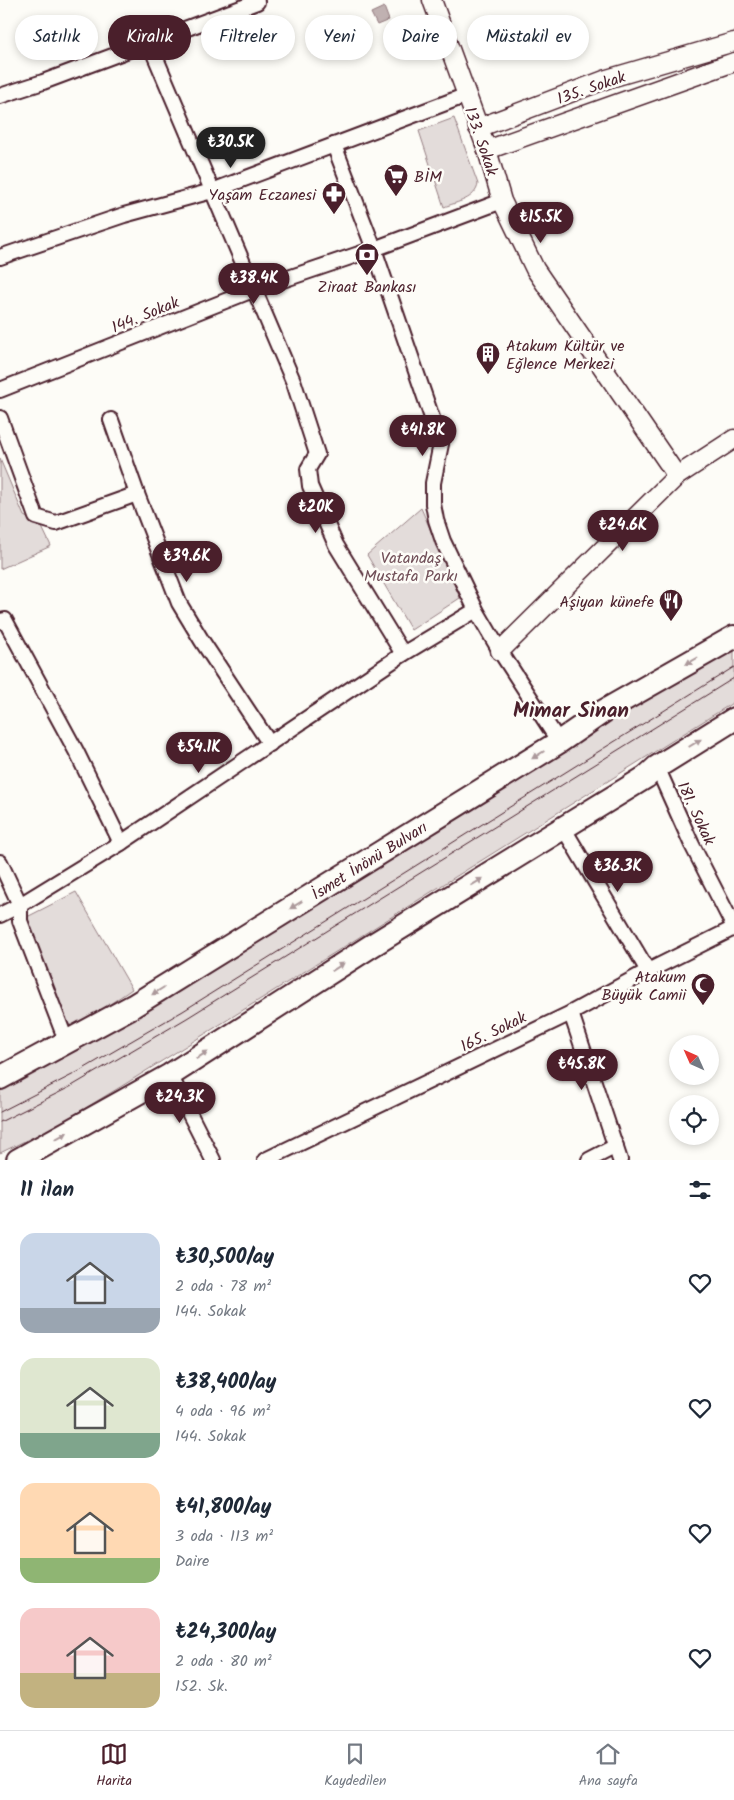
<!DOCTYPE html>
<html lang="tr">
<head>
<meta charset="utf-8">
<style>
  :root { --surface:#fff; --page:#f6f6f7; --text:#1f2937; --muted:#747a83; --line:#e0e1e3; --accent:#4a1f2b }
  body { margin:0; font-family:Kalam,sans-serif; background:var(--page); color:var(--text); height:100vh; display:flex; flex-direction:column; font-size:19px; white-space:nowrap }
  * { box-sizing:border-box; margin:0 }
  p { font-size:16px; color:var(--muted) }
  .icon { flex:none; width:28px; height:28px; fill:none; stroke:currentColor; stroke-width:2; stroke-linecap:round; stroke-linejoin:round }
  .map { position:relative; height:1160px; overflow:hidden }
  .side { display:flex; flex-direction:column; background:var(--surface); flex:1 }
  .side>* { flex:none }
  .hud { position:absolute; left:15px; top:15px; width:705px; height:45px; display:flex; gap:10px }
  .needle { width:32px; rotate:315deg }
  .controls { position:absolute; left:669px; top:1035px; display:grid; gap:10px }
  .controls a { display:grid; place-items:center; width:50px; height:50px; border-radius:50%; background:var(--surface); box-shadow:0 2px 8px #0003; font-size:25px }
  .price { position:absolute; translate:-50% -42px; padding:0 11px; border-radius:18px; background:var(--accent); color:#fff; font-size:16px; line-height:32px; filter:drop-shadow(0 1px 2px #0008) }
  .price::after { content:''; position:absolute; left:50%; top:30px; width:15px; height:11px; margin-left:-8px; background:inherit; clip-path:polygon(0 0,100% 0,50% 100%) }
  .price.active { background:#222; color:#fff }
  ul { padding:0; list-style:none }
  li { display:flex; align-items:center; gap:15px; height:125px; padding:0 20px }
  li span { display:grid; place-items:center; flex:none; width:140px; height:100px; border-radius:15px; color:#555 }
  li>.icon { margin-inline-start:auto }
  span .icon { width:60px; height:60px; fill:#fffc; stroke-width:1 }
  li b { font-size:21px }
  h2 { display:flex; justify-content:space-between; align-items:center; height:60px; padding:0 20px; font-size:21px }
  .tag { padding:0 18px; border-radius:22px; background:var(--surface); box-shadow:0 2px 8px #0003; font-size:18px; line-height:45px }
  .tag.active { background:var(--accent); color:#fff }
  .tabs { display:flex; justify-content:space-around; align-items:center; height:70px; border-top:1px solid var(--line); background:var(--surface); font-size:14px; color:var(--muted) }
  .tabs a { display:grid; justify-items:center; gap:2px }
  .tabs .active { color:var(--accent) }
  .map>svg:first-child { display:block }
  .green { fill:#e3dcda; stroke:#967e82 }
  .water { fill:#c0b1b1; stroke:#91777b }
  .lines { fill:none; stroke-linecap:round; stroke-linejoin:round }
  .minor-casing { stroke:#4a1f2b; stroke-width:18 }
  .tertiary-casing { stroke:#4a1f2b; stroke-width:21 }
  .primary-casing { stroke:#4a1f2b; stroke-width:26 }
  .minor { stroke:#fdfcf7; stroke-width:14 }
  .tertiary { stroke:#fdfcf7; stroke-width:18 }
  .primary { stroke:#fdfcf7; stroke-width:22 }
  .tram { stroke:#4a1f2b; stroke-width:1 }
  .oneway { fill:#ac999b }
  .labels { text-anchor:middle; stroke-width:5; stroke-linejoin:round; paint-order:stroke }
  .street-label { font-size:16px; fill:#4a1f2b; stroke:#fdfcf7 }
  .poi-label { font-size:16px; fill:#4a1f2b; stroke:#fdfcf7; text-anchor:end }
  .park-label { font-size:16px; fill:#704e57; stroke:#fdfcf7 }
  .district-label { font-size:21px; font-weight:bold; fill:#4a1f2b; stroke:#fdfcf7 }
</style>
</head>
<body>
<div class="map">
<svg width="734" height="1160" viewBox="0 0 734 1160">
  <rect width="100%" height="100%" fill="#fdfcf7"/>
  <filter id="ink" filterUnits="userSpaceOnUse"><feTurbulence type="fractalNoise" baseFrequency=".02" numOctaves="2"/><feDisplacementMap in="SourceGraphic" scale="10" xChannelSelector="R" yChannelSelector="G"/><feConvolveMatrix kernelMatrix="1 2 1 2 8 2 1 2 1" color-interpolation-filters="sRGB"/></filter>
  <g filter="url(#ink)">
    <g class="green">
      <path d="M454 118 478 184C476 199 457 202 444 207L419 131Z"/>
      <polygon points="0,459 24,516 41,525 51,546 0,569"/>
      <polygon points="421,508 460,598 411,630 367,555"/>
      <polygon points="734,639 734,702 122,1086 54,1127 0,1153 0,1087"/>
      <polygon points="76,892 132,989 78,1026 72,1026 66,1022 27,917"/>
    </g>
    <polygon class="water" points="384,7 389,20 377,25 371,13"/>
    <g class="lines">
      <defs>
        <g id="minor">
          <polyline points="149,42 294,383 317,454 308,469 310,486 336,545 403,654 476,610"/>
          <polyline points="0,96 43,82 257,2 256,0"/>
          <polyline points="334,145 374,249 441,444 433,483 433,504 436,520 443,541 476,610 500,651 559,742"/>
          <polyline points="0,257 124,215 212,191 467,95"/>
          <polyline points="0,390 253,290 374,249 502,201"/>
          <polyline points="0,418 36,517 56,523 137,494"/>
          <polyline points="111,420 137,494 179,603 202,641 270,744"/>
          <polyline points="0,621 5,620 76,751 121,843"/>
          <polyline points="657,767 692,845 734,927"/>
          <polyline points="564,829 648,971"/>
          <polyline points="0,862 20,905 121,843 403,654"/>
          <polyline points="0,915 20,905 20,921 67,1043"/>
          <polyline points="571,1013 620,1160"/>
          <polyline points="170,1075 213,1160"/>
          <polyline points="265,1160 571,1013 648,971 734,928"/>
          <polyline points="589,1160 616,1146"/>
        </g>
        <g id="tertiary">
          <polyline points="432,0 487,150 502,201 535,269 677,476"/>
          <polyline points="478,128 607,79 734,42"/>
          <polyline points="487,150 734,62"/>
          <polyline points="500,651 677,476 734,439"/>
        </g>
        <g id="primary">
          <polyline points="0,1078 133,1006 559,742 604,711 734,637"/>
          <polyline points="18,1160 170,1075 371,946 646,777 657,767 734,719"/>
        </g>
      </defs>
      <use href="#minor" class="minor-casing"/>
      <use href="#tertiary" class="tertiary-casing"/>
      <use href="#primary" class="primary-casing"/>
      <use href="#minor" class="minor"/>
      <use href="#tertiary" class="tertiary"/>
      <use href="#primary" class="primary"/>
      <g class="tram">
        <polyline points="0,1112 78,1072 183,1011 734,667"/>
        <polyline points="0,1122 70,1087 187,1018 734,678"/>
      </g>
    </g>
    <defs><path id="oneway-solid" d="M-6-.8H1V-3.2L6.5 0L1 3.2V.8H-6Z" transform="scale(1.25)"/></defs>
    <g class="oneway">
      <use href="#oneway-solid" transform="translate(692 661) rotate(150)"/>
      <use href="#oneway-solid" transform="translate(695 743) rotate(-32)"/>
      <use href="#oneway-solid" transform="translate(538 755) rotate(148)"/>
      <use href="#oneway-solid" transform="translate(477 882) rotate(-31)"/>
      <use href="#oneway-solid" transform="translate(296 905) rotate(148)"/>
      <use href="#oneway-solid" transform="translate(338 967) rotate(-33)"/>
      <use href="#oneway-solid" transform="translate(158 991) rotate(148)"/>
      <use href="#oneway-solid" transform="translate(202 1055) rotate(-33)"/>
      <use href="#oneway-solid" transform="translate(61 1136) rotate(-29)"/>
    </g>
  </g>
  <defs>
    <symbol id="supermarket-pin" viewBox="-11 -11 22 30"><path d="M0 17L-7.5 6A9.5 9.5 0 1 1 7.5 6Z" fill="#4a1f2b" stroke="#fdfcf7"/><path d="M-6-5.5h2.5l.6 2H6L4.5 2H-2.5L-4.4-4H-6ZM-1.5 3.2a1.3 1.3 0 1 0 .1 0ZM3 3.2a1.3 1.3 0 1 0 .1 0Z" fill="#fff"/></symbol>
    <symbol id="pharmacy-pin" viewBox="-11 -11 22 30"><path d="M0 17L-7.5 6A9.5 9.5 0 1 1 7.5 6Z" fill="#4a1f2b" stroke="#fdfcf7"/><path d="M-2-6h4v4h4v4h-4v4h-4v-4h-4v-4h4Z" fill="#fff"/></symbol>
    <symbol id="bank-pin" viewBox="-11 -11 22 30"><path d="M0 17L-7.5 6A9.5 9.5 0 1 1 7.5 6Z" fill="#4a1f2b" stroke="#fdfcf7"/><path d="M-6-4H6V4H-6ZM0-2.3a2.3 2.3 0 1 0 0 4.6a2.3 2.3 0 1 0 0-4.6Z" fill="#fff"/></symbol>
    <symbol id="building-pin" viewBox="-11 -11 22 30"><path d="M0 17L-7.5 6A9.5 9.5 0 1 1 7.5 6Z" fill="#4a1f2b" stroke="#fdfcf7"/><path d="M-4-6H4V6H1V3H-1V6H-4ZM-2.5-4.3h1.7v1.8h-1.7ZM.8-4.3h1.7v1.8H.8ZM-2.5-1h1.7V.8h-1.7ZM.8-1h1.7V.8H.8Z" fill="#fff"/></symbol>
    <symbol id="restaurant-pin" viewBox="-11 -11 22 30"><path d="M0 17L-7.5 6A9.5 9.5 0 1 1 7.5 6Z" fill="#4a1f2b" stroke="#fdfcf7"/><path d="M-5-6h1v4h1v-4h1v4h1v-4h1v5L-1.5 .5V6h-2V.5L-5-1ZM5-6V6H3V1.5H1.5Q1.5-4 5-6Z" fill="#fff"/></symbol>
    <symbol id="mosque-pin" viewBox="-11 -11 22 30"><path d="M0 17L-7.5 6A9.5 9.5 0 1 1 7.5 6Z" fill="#4a1f2b" stroke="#fdfcf7"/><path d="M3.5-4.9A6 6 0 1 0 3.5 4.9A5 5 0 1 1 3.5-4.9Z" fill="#fff"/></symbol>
  </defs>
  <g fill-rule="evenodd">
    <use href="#supermarket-pin" x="382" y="162" width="28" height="38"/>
    <use href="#pharmacy-pin" x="320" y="180" width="28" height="38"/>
    <use href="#bank-pin" x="353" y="241" width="28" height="38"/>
    <use href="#building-pin" x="474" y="340" width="28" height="38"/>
    <use href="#restaurant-pin" x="657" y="587" width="28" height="38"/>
    <use href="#mosque-pin" x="689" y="971" width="28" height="38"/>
  </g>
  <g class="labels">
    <g class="street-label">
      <text transform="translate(591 87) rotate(-19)" y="6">135. Sokak</text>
      <text transform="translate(482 141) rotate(71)" y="6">133. Sokak</text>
      <text transform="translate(145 314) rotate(-22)" y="6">144. Sokak</text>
      <text transform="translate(697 813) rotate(65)" y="6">181. Sokak</text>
      <text transform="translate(369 860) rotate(-32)" y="6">İsmet İnönü Bulvarı</text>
      <text transform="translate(493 1031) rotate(-26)" y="6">165. Sokak</text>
    </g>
    <g class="poi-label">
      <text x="414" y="182" text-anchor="start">BİM</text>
      <text x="316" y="200">Yaşam Eczanesi</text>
      <text x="367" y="292" text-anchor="middle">Ziraat Bankası</text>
      <text x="506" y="351" text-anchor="start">Atakum Kültür ve<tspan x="506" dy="18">Eğlence Merkezi</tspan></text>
      <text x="654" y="607">Aşiyan künefe</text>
      <text x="686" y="982">Atakum<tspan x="686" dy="18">Büyük Camii</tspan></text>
    </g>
    <g class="park-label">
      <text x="411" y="563">Vatandaş<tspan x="411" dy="18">Mustafa Parkı</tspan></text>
    </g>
    <g class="district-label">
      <text x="571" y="717">Mimar Sinan</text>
    </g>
  </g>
</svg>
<div class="controls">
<a><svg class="needle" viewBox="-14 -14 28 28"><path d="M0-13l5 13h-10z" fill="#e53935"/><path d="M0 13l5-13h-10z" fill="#747a83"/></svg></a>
<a><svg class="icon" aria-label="locate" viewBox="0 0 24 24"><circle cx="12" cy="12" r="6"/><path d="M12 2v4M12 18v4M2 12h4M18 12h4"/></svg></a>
</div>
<b class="price active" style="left:231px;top:169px">₺30.5K</b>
<b class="price" style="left:541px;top:244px">₺15.5K</b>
<b class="price" style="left:254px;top:305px">₺38.4K</b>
<b class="price" style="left:423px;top:457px">₺41.8K</b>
<b class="price" style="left:316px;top:534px">₺20K</b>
<b class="price" style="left:623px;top:552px">₺24.6K</b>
<b class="price" style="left:187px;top:583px">₺39.6K</b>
<b class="price" style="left:199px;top:774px">₺54.1K</b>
<b class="price" style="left:618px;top:893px">₺36.3K</b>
<b class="price" style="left:582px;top:1091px">₺45.8K</b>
<b class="price" style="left:180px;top:1124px">₺24.3K</b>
<div class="hud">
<a class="tag">Satılık</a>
<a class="tag active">Kiralık</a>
<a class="tag">Filtreler</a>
<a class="tag">Yeni</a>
<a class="tag">Daire</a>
<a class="tag">Müstakil ev</a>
</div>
</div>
<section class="side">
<h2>11 ilan<svg class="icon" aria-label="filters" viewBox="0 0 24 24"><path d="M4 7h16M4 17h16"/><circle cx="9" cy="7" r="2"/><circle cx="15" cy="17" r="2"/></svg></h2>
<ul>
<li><span style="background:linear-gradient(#c9d6e8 75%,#9aa5b1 0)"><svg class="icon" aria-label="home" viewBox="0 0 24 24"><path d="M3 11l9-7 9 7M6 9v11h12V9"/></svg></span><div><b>₺30,500/ay</b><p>2 oda · 78 m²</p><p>144. Sokak</p></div><svg class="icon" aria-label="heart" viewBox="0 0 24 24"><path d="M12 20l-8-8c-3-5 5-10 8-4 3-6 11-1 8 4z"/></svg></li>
<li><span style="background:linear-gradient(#dfe7d0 75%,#7fa58c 0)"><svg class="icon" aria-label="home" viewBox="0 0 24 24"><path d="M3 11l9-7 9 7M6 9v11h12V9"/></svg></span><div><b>₺38,400/ay</b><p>4 oda · 96 m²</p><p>144. Sokak</p></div><svg class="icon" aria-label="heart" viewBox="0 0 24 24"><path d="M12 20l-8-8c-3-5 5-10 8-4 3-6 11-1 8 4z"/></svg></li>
<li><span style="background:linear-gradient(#ffd9b3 75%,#8fb573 0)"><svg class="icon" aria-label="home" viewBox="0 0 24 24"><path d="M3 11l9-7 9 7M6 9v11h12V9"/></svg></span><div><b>₺41,800/ay</b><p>3 oda · 113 m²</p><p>Daire</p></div><svg class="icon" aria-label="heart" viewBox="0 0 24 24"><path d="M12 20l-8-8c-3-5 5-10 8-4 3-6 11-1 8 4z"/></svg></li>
<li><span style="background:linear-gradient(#f6c9c9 65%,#c2b280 0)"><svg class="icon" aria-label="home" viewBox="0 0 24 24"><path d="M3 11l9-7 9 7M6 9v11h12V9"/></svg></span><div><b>₺24,300/ay</b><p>2 oda · 80 m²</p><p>152. Sk.</p></div><svg class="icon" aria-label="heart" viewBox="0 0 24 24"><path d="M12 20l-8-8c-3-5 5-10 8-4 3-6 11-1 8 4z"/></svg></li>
</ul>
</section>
<nav class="tabs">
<a class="active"><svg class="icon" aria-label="map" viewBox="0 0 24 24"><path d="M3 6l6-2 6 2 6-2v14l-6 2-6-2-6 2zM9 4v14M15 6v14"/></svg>Harita</a>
<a><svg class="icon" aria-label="saved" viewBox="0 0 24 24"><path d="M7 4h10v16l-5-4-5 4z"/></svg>Kaydedilen</a>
<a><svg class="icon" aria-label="home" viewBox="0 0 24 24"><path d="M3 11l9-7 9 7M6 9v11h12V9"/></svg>Ana sayfa</a>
</nav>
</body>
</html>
